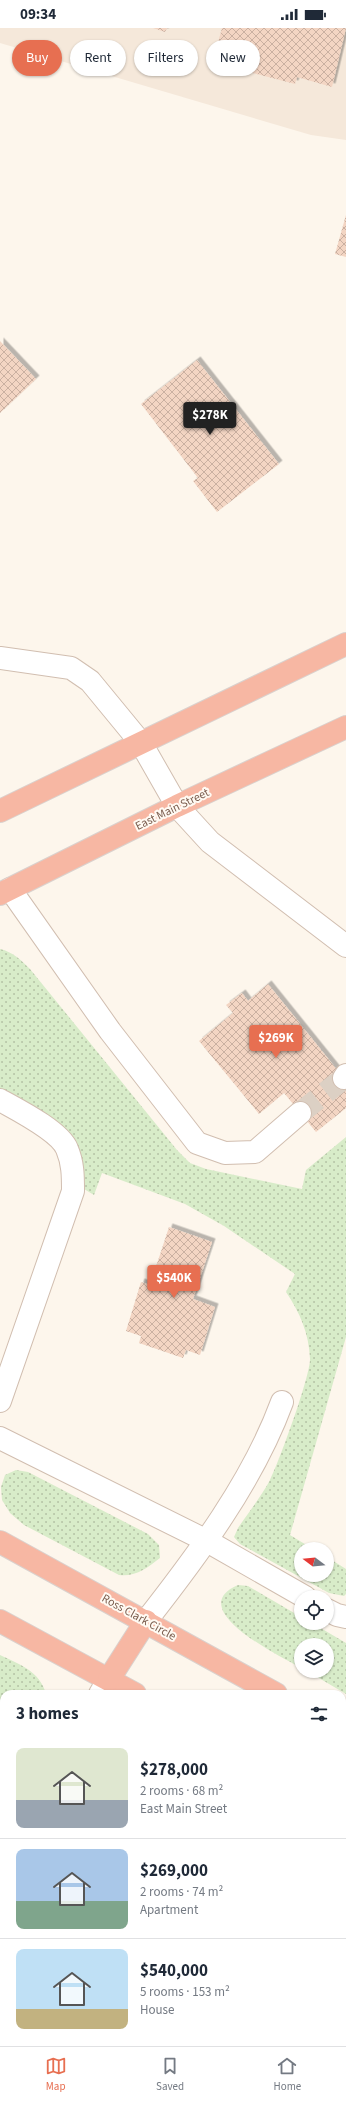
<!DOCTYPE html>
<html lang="en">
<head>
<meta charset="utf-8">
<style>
  :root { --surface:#fff; --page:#f2f2f3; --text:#1f2937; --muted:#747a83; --line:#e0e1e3; --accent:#e76f51 }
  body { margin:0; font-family:"Source Sans 3",sans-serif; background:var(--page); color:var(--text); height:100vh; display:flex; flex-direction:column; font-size:15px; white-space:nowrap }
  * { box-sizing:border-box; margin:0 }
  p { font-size:13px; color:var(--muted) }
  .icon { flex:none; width:22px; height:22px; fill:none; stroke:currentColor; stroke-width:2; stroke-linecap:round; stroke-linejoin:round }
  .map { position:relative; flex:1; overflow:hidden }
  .side { position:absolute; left:0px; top:1662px; width:346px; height:356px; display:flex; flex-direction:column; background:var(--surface); border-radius:12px 12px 0 0; box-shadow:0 1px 3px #0004 }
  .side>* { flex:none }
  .banner { position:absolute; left:12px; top:12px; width:322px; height:36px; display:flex; gap:8px }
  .needle { width:26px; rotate:286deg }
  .buttons { position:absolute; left:294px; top:1514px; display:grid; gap:8px }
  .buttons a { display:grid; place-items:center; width:40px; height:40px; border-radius:50%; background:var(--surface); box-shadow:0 1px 3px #0004; font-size:20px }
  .price { position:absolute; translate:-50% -34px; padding:0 9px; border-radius:4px; background:var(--accent); color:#fff; font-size:13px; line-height:26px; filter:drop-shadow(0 1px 2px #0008) }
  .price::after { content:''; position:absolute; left:50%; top:24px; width:12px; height:9px; margin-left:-6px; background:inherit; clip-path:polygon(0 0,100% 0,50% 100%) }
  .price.selected { background:#222; color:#fff }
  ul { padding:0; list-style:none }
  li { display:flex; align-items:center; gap:12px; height:100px; padding:0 16px }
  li+li { border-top:1px solid var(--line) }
  li span { display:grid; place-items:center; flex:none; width:112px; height:80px; border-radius:8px; color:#555 }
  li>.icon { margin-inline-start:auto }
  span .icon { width:48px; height:48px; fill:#fffc; stroke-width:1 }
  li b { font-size:17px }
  h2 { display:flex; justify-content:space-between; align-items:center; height:48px; padding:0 16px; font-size:17px }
  .chip { padding:0 14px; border-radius:18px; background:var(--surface); box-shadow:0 1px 3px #0004; font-size:14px; line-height:36px }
  .chip.selected { background:var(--accent); color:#fff }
  .status { display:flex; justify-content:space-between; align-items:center; height:28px; padding:0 20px; background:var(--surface); direction:ltr }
  .status svg { height:11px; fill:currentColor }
  .tabs { display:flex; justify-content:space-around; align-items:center; height:56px; border-top:1px solid var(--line); background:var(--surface); font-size:11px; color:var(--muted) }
  .tabs a { display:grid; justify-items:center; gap:2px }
  .tabs .selected { color:var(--accent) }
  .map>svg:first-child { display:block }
  .residential { fill:#f5e8da }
  .grass { fill:url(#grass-dots) }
  .building { fill:url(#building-cross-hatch); filter:url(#shadow) }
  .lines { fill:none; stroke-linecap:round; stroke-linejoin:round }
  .minor-tunnel { stroke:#dcd0c4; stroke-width:22; stroke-dasharray:22 11; stroke-linecap:butt }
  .minor-casing { stroke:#d1beb0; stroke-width:24 }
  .highway-casing { stroke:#dad1cd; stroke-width:24 }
  .minor { stroke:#fff; stroke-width:22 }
  .highway { stroke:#f7b7a3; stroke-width:22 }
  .labels { text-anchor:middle; stroke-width:4; stroke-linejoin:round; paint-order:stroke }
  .street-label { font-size:12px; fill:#7a5c4d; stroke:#fffaf3 }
</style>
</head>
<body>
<div class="status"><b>09:34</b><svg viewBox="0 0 49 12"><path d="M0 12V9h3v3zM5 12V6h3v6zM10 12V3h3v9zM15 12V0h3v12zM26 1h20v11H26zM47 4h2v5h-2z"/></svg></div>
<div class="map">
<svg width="346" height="2018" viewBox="0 0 346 2018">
  <defs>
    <pattern id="grass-dots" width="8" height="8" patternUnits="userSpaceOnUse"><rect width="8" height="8" fill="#d8ecc9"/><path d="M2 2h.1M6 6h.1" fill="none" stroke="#b4c2a5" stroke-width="1.8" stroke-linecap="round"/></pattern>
    <pattern id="building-cross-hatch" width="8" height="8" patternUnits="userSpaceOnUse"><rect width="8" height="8" fill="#f3d5c3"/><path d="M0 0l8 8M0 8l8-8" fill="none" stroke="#cab0a1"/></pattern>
    <filter id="shadow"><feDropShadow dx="3.5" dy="-3.5" stdDeviation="0" flood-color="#0004"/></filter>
  </defs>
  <rect width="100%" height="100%" fill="#fdf6ec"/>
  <polygon class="residential" points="0,0 346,0 346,112 311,107 0,15"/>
  <g class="grass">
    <path d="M0 921C13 924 21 932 30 941L177 1122 190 1135 206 1141 302 1161 306 1142 346 1109V1309L290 1507 313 1521H301V1547H327V1529L346 1541V1566L344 1568 329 1565 240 1516 234 1509 238 1500C248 1485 261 1469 270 1452 279 1434 310 1349 310 1331 309 1305 300 1285 286 1264L295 1246 224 1198 185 1176 102 1145 94 1167 84 1161 81 1138 0 1062Z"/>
    <path d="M16 1442 28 1444 148 1506 159 1517 160 1530C147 1540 136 1549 119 1547L24 1497 10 1485 2 1472 1 1459 5 1447Z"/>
    <path d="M238 1557 248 1558 301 1589V1595H312L346 1615V1666L307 1643H327V1617H301V1640C282 1629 182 1581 238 1557Z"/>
    <path d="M0 1627C19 1636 40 1643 46 1666H4V1755L0 1758Z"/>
    <polygon points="342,1819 346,1821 346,1878 342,1875"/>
  </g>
  <g class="building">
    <polygon points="153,0 167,0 165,4"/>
    <polygon points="222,0 346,0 332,59 297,49 295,56 245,43 248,34 215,25"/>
    <polygon points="346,187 346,229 335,226"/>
    <polygon points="0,313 36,351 0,385"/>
    <polygon points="197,332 279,436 217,484 193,453 198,450 141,376"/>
    <polygon points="268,956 346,1053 346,1080 316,1104 284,1065 259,1086 199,1013 233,985 226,977 242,965 248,973"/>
    <polygon points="169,1199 212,1214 193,1271 215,1279 200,1327 186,1322 183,1330 139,1315 141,1308 126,1303 141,1254 150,1257"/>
    <polygon points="208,2014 274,2014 273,2018 207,2018"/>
  </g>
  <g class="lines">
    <polyline class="minor-tunnel" points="300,1085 344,1050"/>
    <defs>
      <g id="minor">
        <polyline points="0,630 71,640 90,653 141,715 177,778 210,814 346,918"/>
        <polyline points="10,861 110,1003 197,1115 225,1125 255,1124 300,1085"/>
        <polyline points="344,1050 346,1047"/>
        <path d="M0 1072C16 1081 60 1103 67 1121 73 1135 73 1148 73 1163L0 1373"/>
        <polyline points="0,1410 207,1513 305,1569"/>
        <polyline points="327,1582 337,1587 346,1589"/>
        <path d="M146 1593C197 1528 253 1453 282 1374"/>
        <polyline points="100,1666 109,1651"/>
        <polyline points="0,1785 4,1783"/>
        <polyline points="342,1885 346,1888"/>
      </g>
      <g id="highway">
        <polyline points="0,783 346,616"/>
        <polyline points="0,866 177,778 346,699"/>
        <polyline points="0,1514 276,1666"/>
        <polyline points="0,1593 135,1666"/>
        <polyline points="109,1651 146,1593"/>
        <polyline points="342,1703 346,1705"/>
        <polyline points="342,1782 346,1785"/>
      </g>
    </defs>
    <use href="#minor" class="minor-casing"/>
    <use href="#highway" class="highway-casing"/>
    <use href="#minor" class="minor"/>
    <use href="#highway" class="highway"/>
  </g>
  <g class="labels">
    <g class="street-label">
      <text transform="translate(172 781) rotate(-26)" y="4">East Main Street</text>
      <text transform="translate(139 1589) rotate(29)" y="4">Ross Clark Circle</text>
    </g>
  </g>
</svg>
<div class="buttons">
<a><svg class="needle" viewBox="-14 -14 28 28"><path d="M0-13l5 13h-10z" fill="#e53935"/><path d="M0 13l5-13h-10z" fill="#747a83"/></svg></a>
<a><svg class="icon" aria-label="locate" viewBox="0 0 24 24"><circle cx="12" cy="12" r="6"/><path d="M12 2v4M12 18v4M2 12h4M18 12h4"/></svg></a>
<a><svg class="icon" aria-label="layers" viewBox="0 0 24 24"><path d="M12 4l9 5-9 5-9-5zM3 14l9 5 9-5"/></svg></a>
</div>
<b class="price selected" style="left:210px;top:408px">$278K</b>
<b class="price" style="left:276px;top:1031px">$269K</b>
<b class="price" style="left:174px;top:1271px">$540K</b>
<div class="banner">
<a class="chip selected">Buy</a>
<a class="chip">Rent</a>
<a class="chip">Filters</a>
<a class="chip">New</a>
</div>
<section class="side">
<h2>3 homes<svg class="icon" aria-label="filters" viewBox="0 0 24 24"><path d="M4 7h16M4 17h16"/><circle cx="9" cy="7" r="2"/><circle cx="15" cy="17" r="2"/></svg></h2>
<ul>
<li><span style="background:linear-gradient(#dfe7d0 65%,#9aa5b1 0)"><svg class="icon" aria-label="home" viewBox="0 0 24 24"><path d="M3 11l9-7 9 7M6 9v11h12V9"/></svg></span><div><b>$278,000</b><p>2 rooms · 68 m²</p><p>East Main Street</p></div></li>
<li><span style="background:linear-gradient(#a9c7e8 65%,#7fa58c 0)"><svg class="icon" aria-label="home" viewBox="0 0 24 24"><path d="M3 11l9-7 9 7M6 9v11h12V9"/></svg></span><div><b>$269,000</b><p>2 rooms · 74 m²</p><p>Apartment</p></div></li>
<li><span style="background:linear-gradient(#bfe0f5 75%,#c2b280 0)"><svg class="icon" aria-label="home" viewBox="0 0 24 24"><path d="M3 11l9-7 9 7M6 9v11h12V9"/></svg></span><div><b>$540,000</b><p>5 rooms · 153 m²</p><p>House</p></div></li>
</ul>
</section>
</div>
<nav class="tabs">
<a class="selected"><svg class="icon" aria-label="map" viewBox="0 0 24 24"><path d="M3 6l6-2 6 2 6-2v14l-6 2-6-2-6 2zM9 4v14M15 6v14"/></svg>Map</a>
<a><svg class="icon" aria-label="saved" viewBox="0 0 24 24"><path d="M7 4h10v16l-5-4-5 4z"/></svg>Saved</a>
<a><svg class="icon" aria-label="home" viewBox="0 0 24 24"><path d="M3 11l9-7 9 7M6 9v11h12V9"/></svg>Home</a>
</nav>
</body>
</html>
